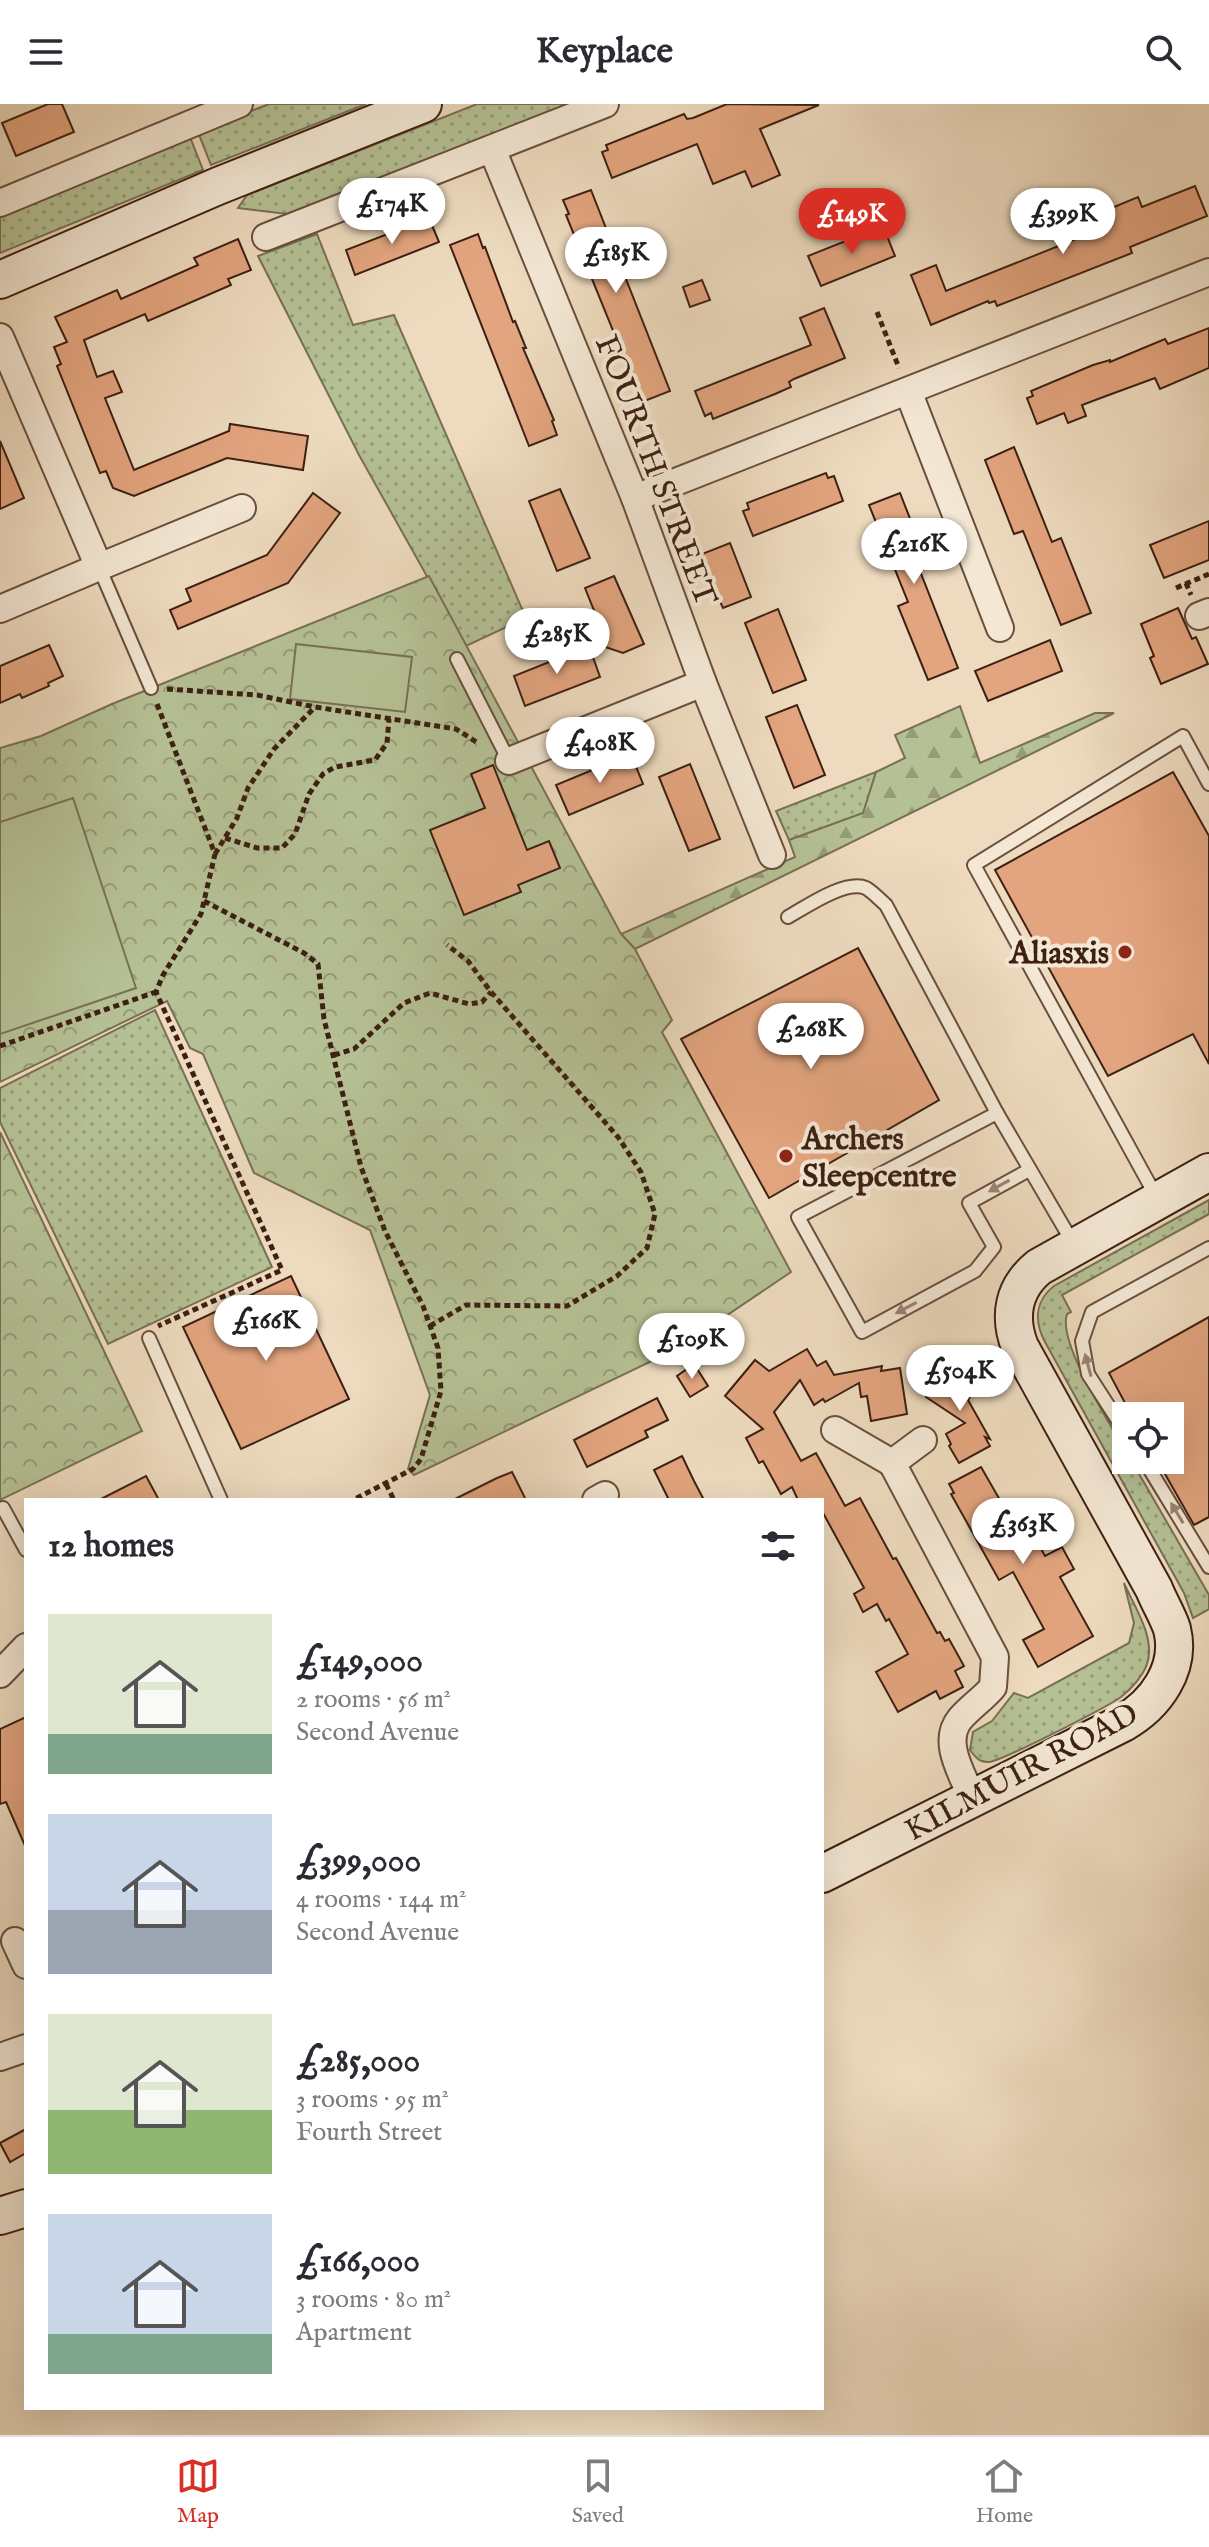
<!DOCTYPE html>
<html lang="en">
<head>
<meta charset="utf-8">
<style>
  :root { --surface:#fff; --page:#f2f2f3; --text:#2b2b33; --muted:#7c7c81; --line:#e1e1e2; --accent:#d93025 }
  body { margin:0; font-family:"IM FELL English",serif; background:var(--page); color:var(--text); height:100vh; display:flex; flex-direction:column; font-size:30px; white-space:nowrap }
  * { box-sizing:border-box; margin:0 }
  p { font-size:26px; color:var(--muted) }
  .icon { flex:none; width:44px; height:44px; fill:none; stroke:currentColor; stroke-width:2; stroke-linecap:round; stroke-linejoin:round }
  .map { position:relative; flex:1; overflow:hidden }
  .side { position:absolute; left:24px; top:1394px; width:800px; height:912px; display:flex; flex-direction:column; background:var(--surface); border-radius:0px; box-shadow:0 8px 32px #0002 }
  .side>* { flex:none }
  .fabs { position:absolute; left:1112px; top:1298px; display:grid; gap:16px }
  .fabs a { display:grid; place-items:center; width:72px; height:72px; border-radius:0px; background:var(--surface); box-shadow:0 8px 32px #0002; font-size:40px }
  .price { position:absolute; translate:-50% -68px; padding:0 18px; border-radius:28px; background:#fff; color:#222; font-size:26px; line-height:52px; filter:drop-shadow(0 2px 4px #0008) }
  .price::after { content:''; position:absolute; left:50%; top:48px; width:24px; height:18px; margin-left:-12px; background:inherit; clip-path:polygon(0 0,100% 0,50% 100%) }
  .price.on { background:var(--accent); color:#fff }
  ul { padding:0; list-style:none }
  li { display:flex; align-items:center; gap:24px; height:200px; padding:0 24px }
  li span { display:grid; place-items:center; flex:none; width:224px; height:160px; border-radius:0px; color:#555 }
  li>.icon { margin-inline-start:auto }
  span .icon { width:96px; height:96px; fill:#fffc; stroke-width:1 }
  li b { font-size:34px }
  h2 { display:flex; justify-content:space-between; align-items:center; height:96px; padding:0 24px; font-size:34px }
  header { display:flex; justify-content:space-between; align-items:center; height:104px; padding:0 24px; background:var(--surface); font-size:36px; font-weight:700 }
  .tab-bar { display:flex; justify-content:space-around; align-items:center; height:112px; border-top:2px solid var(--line); background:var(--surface); font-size:22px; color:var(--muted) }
  .tab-bar a { display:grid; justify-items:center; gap:4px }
  .tab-bar .on { color:var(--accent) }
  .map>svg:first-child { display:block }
  .grass { fill:url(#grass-dots); stroke:#797054; stroke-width:2 }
  .forest { fill:url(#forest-firs); stroke:#797054; stroke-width:2 }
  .park { fill:url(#park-crowns); stroke:#797054; stroke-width:2 }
  .pitch { fill:#b5c195; stroke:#797054; stroke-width:2 }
  .building { fill:#e3a57f; stroke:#3d2012; stroke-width:2 }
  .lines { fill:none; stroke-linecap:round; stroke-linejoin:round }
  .lane-casing { stroke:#694f3d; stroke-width:16 }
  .street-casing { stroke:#694f3d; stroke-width:30 }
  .secondary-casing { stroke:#3d2012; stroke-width:40 }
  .path { stroke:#3d2012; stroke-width:5; stroke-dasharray:6 4; stroke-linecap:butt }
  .lane { stroke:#f4e8d5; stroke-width:12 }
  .street { stroke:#f4e8d5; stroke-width:26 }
  .secondary { stroke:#f4e8d5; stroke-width:36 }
  .oneway { fill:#988474 }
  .poi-dot { fill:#8f2418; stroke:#f4e8d5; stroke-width:3 }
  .labels { text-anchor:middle; stroke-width:8; stroke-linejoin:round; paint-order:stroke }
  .street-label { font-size:32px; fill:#3d2012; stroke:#f4e8d5 }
  .poi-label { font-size:32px; font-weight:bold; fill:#3d2012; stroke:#f4e8d5; text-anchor:end }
</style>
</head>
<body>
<header><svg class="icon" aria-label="menu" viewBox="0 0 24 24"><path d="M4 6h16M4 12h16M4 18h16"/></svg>Keyplace<svg class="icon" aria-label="search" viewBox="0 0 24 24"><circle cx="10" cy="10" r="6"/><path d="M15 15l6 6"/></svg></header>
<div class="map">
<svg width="1209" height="2331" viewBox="0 0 1209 2331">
  <defs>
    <pattern id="grass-dots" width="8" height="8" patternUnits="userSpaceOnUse" patternTransform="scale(2)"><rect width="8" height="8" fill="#b5c195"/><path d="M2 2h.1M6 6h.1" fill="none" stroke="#949c78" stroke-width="1.8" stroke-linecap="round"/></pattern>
    <pattern id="forest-firs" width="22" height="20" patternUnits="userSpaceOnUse" patternTransform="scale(2)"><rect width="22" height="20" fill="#b5c195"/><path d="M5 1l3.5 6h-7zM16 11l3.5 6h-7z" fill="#949c78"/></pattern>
    <pattern id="park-crowns" width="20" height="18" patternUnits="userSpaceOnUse" patternTransform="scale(2)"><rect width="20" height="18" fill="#b5c195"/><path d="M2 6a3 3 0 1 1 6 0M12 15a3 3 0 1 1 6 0" fill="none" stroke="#949c78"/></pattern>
  </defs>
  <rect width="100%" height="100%" fill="#eedbbf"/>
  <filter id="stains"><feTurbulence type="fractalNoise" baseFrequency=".0025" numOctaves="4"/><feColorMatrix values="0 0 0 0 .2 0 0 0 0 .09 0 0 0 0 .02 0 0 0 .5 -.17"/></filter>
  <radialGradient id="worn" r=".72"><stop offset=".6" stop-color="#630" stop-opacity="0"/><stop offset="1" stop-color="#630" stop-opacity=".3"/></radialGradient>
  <g class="grass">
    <polygon points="269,0 366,0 211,61 198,28"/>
    <polygon points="477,0 575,0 296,111 238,104 247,91"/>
    <polygon points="190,33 203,66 0,149 0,111"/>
    <polygon points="317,130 353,221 394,211 526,514 466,542 359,351 258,152"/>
    <polygon points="876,668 864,709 789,736 776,707"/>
    <polygon points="155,906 272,1163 108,1240 0,1018 0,984"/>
    <path d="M1209 1096V1110L1062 1191 1071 1208 1067 1210C1057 1238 1111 1321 1126 1348V1356H1131L1209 1491V1505L1193 1514 1184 1489 1045 1238C1034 1217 1035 1197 1054 1182Z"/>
    <path d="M1124 1479C1134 1502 1156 1534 1147 1560 1143 1572 1131 1585 1121 1593 1107 1603 1002 1657 989 1658 980 1659 975 1653 970 1646L973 1628 992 1617 1014 1589 1028 1594 1129 1539 1134 1519Z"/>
  </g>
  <polygon class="forest" points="960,602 980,659 1095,609 1114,609 635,845 621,830 795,753 789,736 863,709 876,668 905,654 895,631"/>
  <g class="park">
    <polygon points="429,472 621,830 635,845 672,916 662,928 791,1168 677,1245 414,1371 408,1365 430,1291 370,1126 254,1069 203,950 190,944 167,897 0,978 0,644 41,632 112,600"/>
    <polygon points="0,1028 142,1327 0,1396"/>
  </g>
  <g class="pitch">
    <polygon points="296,540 412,553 405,608 290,595"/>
    <polygon points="73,694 136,884 0,930 0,718"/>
  </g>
  <g class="building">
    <polygon points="48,0 62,0 74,28 16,52 2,19"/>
    <polygon points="727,0 819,1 760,25 780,71 752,83 745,67 713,80 697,40 612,74 602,48 608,46 606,41 684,10 687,15 693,14"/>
    <polygon points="1195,82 1207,112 1130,143 1132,149 997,202 995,197 989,199 988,197 931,221 911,171 936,161 946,187 1086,131 1080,117 1138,93 1142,103"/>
    <polygon points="591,86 670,287 642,298 566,111 569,110 563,96"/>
    <polygon points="429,114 439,138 355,171 346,146"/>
    <polygon points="883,122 895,152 821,182 808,152"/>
    <polygon points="478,130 483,144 485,143 513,218 515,217 526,244 523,244 554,316 552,317 557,331 529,342 450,141"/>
    <polygon points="238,135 251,166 228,175 231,181 148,217 145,210 84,236 97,273 113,267 122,288 105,294 134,366 229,327 230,320 308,332 303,366 227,354 134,392 113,384 106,367 100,369 57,262 61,260 54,243 67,238 55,213 117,186 121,195 198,161 194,154"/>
    <polygon points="702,176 710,196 690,203 683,183"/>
    <polygon points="824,204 845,254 794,275 789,278 791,283 775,290 713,315 711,309 705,312 695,287 811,241 800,214"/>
    <polygon points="1209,224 1209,264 1160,285 1155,274 1106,292 1082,301 1086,312 1068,319 1064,309 1037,320 1027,294 1033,292 1031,287 1093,261 1110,256 1110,258 1165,235 1168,240"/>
    <polygon points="0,337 24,394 0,405"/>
    <polygon points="1014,343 1052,438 1061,434 1091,509 1061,521 1023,427 1014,430 985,356"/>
    <polygon points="826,369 828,374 834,372 843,397 753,432 743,407 749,405 747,399"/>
    <polygon points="560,385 590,454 557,467 529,397"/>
    <polygon points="313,389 340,409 288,479 178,525 170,506 191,497 186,485 267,451"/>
    <polygon points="900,389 929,463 920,467 958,564 928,576 898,502 908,498 869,401"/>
    <polygon points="1209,417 1209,456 1164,474 1150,441"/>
    <polygon points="730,439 751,493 723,504 705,464 707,463 702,450"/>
    <polygon points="614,472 644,540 623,549 596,540 588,518 597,514 585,484"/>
    <polygon points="1178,504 1192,535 1196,533 1208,560 1161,580 1150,554 1154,552 1141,520"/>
    <polygon points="778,505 806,576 773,589 745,519"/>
    <polygon points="1050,536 1062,567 988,597 975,567"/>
    <polygon points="49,541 63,572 48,579 49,582 22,594 20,590 0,599 0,562"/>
    <polygon points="589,542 600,573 525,602 514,572"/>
    <polygon points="797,601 825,671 794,684 766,613"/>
    <polygon points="631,650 643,680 569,711 556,681"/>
    <polygon points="690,660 720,735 689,747 659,673"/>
    <polygon points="493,661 527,746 549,737 560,764 518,781 521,788 464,811 430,726 485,704 471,670"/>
    <polygon points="1173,668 1209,732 1209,960 1193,930 1108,972 995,766"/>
    <polygon points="858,844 939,996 769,1094 681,935"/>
    <polygon points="291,1172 349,1295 241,1345 183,1223"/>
    <polygon points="1209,1213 1209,1413 1194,1421 1157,1356 1170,1356 1170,1312 1132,1312 1109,1269"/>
    <polygon points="807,1245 817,1262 826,1257 834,1271 882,1262 881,1267 900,1264 907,1310 871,1317 867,1292 861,1293 859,1279 825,1298 823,1295 814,1301 800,1276 774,1308 801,1357 816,1349 845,1402 860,1394 893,1455 896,1454 937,1529 940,1528 945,1537 949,1535 964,1562 955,1567 963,1583 940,1595 936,1587 898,1608 876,1568 908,1550 889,1515 886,1517 877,1500 863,1508 854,1490 864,1484 822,1407 822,1396 798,1396 792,1383 781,1390 763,1357 759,1359 746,1334 763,1325 725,1292 755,1256 769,1267"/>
    <polygon points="694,1260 708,1282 690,1293 677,1272"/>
    <polygon points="947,1260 978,1280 968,1296 990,1335 985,1333 990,1342 959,1359 949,1342 951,1340 946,1330 965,1319 926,1293"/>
    <polygon points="657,1294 668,1316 645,1327 648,1333 587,1363 574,1336"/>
    <polygon points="682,1352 694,1377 704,1396 669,1396 654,1366"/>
    <polygon points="981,1363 1012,1417 1023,1411 1045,1452 1062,1443 1074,1465 1060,1473 1093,1532 1038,1563 1023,1536 1044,1525 1013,1468 999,1476 951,1390 954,1389 949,1380"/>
    <polygon points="512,1368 526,1396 453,1396 497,1374"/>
    <polygon points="146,1372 159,1396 99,1396"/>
    <polygon points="26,1613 26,1744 6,1698 0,1700 0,1625"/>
    <polygon points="26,2025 26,2049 10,2058 0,2039"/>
  </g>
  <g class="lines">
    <defs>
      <g id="lane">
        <polyline points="99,463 151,584"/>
        <polyline points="457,555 509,657"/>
        <path d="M788 813C806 803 846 775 866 784 873 788 880 796 886 801L997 1009 1073 1139"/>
        <polyline points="997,1009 798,1113 862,1228 975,1167 994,1143 969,1099 1029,1066"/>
        <polyline points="1157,1094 974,761 1183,632 1209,680"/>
        <polyline points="149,1234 221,1396"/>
        <polyline points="1126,1329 1088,1270 1082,1237 1092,1208 1209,1144"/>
        <polyline points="1144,1356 1209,1463"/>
        <polyline points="3,1404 26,1446"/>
      </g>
      <g id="street">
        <polyline points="492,45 635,394 703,579 772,751"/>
        <polyline points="0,99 239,0"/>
        <polyline points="266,133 605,0"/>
        <polyline points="0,233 99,463 0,505"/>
        <polyline points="908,287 1000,524"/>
        <polyline points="635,394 1209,168"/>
        <polyline points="99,463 242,404"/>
        <polyline points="1199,512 1209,508"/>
        <polyline points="509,657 703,579"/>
        <polyline points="835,1326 892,1359 923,1336"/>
        <path d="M892 1359 995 1553 993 1583C983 1595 970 1603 960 1615 941 1638 963 1671 972 1694"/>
        <polyline points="596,1396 605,1391"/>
        <polyline points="0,1570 26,1543"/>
        <polyline points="15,1837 26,1861"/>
        <polyline points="0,1953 26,1944"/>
      </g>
      <g id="secondary">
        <polyline points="0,176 218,82 423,0"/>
        <path d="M822 1770 1123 1619C1155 1601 1182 1565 1172 1525 1168 1512 1159 1498 1154 1485L1020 1243C1008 1212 1013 1184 1039 1163L1209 1068"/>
        <polyline points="0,2112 26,2104"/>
      </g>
    </defs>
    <use href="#lane" class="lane-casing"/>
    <use href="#street" class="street-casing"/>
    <use href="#secondary" class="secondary-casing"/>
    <g class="path">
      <polyline points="877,208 899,264"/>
      <polyline points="1186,479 1191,491"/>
      <polyline points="1176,484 1209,470"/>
      <polyline points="167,585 257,591 315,603 456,625 478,639"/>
      <polyline points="157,600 215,750 201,810 163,871 156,888 282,1166 158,1222"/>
      <polyline points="225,734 257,744 282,744 295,730 309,690 323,670 335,663 375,656 387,639 389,615"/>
      <polyline points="215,750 237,714 248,684 274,645 314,604"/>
      <polyline points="204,797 304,849 318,860 324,915 361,1063 385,1127 423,1202 438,1244 441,1287 421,1355 413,1365 353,1396"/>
      <polyline points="0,942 156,888"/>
      <polyline points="334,951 354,945 404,899 430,889 469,900 482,898 491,888"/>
      <polyline points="430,1222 466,1201 567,1202 617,1172 647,1144 655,1110 641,1068 618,1033 491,888 468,857 447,841"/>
      <polyline points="386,1380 394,1396"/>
    </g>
    <use href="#lane" class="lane"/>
    <use href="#street" class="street"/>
    <use href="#secondary" class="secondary"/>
  </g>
  <defs><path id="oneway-solid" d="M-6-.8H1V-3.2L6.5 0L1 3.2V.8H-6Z" transform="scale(2)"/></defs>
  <g class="oneway">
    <use href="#oneway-solid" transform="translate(999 1082) rotate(151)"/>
    <use href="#oneway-solid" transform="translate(906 1204) rotate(152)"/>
    <use href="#oneway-solid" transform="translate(1088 1261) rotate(-105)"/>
    <use href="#oneway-solid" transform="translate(1177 1409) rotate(-121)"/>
  </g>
  <g class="poi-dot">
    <circle cx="1125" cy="848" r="8"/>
    <circle cx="786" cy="1052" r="8"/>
  </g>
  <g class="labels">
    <g class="street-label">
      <text transform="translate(657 366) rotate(69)" y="11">FOURTH STREET</text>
      <text transform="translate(1021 1667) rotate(-28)" y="11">KILMUIR ROAD</text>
    </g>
    <g class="poi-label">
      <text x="1109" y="859">Aliasxis</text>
      <text x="802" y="1045" text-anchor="start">Archers<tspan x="802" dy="37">Sleepcentre</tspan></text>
    </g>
  </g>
  <rect width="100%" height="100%" filter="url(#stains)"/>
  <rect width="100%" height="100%" fill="url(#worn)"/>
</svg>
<div class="fabs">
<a><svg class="icon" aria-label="locate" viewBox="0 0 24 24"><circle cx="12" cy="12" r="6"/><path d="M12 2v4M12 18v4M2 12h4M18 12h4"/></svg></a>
</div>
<b class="price" style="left:392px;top:142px">£174K</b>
<b class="price on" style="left:852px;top:152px">£149K</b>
<b class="price" style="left:1063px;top:152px">£399K</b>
<b class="price" style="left:616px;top:191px">£185K</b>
<b class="price" style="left:914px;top:482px">£216K</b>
<b class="price" style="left:557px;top:572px">£285K</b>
<b class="price" style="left:600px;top:681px">£408K</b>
<b class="price" style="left:811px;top:967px">£268K</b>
<b class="price" style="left:266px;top:1259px">£166K</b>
<b class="price" style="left:692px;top:1277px">£109K</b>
<b class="price" style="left:960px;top:1309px">£504K</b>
<b class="price" style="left:1023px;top:1462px">£363K</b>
<section class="side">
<h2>12 homes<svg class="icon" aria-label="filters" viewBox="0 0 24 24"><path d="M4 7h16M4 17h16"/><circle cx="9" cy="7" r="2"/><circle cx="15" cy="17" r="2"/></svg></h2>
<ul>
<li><span style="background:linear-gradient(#dfe7d0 75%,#7fa58c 0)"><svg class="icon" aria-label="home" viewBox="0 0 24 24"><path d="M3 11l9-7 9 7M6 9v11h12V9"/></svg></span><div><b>£149,000</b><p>2 rooms · 56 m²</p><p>Second Avenue</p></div></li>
<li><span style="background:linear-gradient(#c9d6e8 60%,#9aa5b1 0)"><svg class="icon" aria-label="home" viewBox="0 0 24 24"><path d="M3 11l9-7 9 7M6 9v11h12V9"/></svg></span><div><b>£399,000</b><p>4 rooms · 144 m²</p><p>Second Avenue</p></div></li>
<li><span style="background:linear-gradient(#dfe7d0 60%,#8fb573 0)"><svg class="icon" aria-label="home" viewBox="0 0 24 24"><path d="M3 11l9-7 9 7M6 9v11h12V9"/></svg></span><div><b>£285,000</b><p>3 rooms · 95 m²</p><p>Fourth Street</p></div></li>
<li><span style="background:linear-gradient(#c9d6e8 75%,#7fa58c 0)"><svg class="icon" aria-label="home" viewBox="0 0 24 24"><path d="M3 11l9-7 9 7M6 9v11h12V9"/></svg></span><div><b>£166,000</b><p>3 rooms · 80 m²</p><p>Apartment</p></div></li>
</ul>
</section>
</div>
<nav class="tab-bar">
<a class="on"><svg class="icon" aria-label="map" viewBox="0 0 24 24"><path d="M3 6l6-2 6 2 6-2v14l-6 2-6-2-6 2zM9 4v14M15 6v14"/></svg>Map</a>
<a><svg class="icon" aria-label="saved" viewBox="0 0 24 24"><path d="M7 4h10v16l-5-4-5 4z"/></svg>Saved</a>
<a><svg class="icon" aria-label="home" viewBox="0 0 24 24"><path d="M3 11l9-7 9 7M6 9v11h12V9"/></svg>Home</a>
</nav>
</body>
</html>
